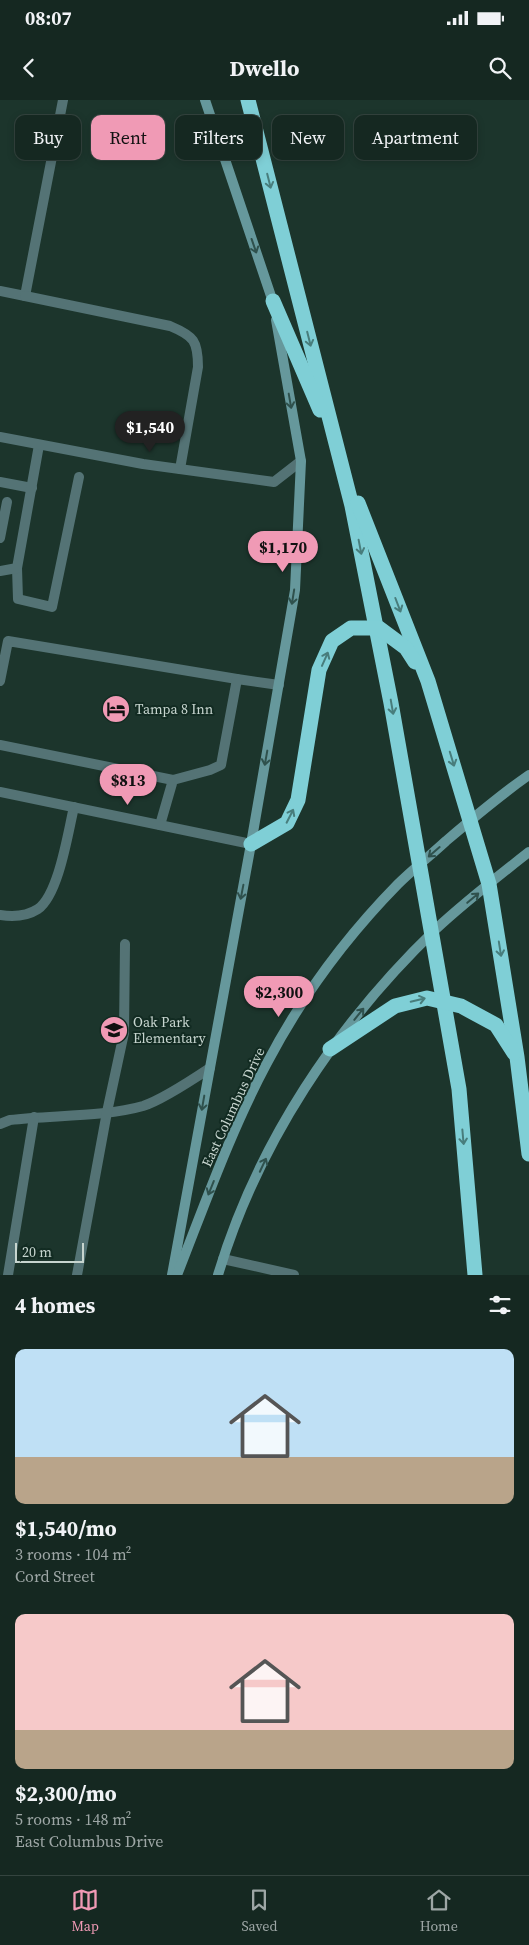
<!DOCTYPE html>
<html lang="en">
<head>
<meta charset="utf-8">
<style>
  :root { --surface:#152821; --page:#22342e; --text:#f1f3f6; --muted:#9da6a5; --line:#34443f; --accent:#f09ab5 }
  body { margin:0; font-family:"Source Serif 4",serif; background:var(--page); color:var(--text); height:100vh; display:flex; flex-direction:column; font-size:19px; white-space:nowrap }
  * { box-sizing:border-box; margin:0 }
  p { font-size:16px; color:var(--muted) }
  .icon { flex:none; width:28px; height:28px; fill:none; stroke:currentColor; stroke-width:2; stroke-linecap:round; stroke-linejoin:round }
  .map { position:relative; height:1175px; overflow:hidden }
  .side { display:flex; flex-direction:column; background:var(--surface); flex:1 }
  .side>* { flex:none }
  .hud { position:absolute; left:15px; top:15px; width:500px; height:45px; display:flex; gap:10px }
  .scale { position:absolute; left:15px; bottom:12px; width:69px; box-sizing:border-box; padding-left:5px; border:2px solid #c7d5cf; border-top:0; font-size:14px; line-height:18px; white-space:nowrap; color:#c7d5cf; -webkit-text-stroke:4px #122b22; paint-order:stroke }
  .price { position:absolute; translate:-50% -42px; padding:0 11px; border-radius:18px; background:var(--accent); color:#111; font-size:16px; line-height:32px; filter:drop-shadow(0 1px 2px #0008) }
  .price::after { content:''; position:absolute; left:50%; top:30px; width:15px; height:11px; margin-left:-8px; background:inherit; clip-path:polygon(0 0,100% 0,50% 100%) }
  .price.active { background:#222; color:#fff }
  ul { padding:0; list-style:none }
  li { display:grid; align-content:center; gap:10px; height:265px; padding:0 15px }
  li span { display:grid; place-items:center; height:155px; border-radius:10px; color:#555 }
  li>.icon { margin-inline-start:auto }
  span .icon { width:90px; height:90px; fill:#fffc; stroke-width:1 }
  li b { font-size:21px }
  h2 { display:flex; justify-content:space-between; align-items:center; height:60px; padding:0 15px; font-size:21px }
  .pill { padding:0 18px; border-radius:10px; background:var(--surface); box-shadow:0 2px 8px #0003,0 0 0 1px var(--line); font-size:18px; line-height:45px }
  .pill.active { background:var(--accent); color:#111 }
  .status { display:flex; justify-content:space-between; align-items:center; height:35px; padding:0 25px; background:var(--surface); direction:ltr }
  .status svg { height:14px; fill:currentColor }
  header { display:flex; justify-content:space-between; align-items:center; height:65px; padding:0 15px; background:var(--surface); font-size:22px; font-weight:700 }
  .tabs { display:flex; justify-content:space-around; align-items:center; height:70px; border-top:1px solid var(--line); background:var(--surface); font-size:14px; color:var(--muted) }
  .tabs a { display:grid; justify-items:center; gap:2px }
  .tabs .active { color:var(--accent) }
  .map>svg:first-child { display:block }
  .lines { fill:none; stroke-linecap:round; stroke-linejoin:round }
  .service { stroke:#547375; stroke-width:10 }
  .minor { stroke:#547375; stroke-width:10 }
  .secondary { stroke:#66989c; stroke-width:10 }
  .motorway { stroke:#7fcfd6; stroke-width:15 }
  .oneway { stroke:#487d7c }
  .oneway2 { stroke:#2f514d }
  .labels { text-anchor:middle; stroke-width:4; stroke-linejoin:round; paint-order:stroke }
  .poi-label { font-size:14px; fill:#c7d5cf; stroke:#122b22; text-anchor:start }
  .street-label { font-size:14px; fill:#c7d5cf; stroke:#122b22 }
</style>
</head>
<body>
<div class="status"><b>08:07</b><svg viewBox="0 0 49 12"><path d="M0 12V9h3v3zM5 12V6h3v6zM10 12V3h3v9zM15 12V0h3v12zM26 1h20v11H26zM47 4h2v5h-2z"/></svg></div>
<header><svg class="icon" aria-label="back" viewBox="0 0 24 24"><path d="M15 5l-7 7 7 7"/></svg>Dwello<svg class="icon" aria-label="search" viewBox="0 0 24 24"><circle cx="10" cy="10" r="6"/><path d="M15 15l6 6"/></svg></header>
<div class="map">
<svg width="529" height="1175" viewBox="0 0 529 1175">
  <rect width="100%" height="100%" fill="#1c352c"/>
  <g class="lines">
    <g class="service">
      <polyline points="0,191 25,196 63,0"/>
      <path d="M25 196 170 226C194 236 198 241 198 267L180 369"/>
      <polyline points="0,382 32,388"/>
      <polyline points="0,438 7,402"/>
      <polyline points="17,468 18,499 52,507 79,377"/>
      <polyline points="0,471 17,468 39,345"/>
      <polyline points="0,581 8,541 237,579"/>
      <polyline points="0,645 173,680"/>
      <polyline points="160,725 173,680 210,670 221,665 237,579 279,585"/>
      <path d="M0 815C12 817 27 816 38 809 59 794 68 732 74 707"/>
      <path d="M0 1024 10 1020C51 1015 105 1017 143 1006 162 1000 192 980 210 968"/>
      <polyline points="223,1159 294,1175"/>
      <polyline points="8,1175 34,1017"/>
      <polyline points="77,1175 107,1012 124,933 125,844"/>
    </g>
    <g class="minor">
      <polyline points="0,337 143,364 274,382 301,361"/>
      <polyline points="0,692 251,744"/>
    </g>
    <g class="secondary">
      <polyline points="205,0 274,205"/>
      <polyline points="172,1175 251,744 295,490 301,361 276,220"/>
      <path d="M177 1175C205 1104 231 1030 267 963 301 898 347 836 398 784 413 769 431 755 446 741 473 718 500 695 529 675"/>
      <path d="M218 1175C257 1044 337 924 436 829 465 802 497 777 529 752"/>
    </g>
    <g class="motorway">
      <polyline points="248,0 352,406 391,603 459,989 475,1175"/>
      <polyline points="273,201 320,310"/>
      <polyline points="358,403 428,581 489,784 517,957 529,1054"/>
      <polyline points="251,744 287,723 298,700 319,570 332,541 351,528 379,528 406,548 415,562"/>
      <polyline points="330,949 395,906 427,898 461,906 496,925 514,953"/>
    </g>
  </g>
  <defs><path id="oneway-shaft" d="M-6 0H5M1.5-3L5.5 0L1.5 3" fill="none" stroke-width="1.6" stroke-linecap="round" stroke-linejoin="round" transform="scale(1.25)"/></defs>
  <g class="oneway">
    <use href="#oneway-shaft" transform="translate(269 81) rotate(76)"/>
    <use href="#oneway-shaft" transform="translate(309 239) rotate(76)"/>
    <use href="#oneway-shaft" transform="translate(360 447) rotate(79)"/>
    <use href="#oneway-shaft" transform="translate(398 505) rotate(69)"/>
    <use href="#oneway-shaft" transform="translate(325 559) rotate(-66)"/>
    <use href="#oneway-shaft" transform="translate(392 607) rotate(80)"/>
    <use href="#oneway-shaft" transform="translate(452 659) rotate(73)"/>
    <use href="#oneway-shaft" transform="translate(290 716) rotate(-63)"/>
    <use href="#oneway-shaft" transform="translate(500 849) rotate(81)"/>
    <use href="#oneway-shaft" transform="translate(418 900) rotate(-13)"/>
    <use href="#oneway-shaft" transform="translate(463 1037) rotate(85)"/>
  </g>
  <g class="oneway2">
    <use href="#oneway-shaft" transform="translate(254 146) rotate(71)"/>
    <use href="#oneway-shaft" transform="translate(290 301) rotate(80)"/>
    <use href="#oneway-shaft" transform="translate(293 497) rotate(99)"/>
    <use href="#oneway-shaft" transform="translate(266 658) rotate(100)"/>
    <use href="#oneway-shaft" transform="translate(434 752) rotate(139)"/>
    <use href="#oneway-shaft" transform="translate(242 792) rotate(101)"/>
    <use href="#oneway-shaft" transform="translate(473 798) rotate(-40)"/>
    <use href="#oneway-shaft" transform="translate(359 914) rotate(-51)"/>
    <use href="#oneway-shaft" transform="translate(203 1003) rotate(100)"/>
    <use href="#oneway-shaft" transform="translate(263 1065) rotate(-65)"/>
    <use href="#oneway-shaft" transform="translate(211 1088) rotate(112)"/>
  </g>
  <defs>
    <symbol id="hotel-disc" viewBox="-11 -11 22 22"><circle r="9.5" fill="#f09ab5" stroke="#122b22"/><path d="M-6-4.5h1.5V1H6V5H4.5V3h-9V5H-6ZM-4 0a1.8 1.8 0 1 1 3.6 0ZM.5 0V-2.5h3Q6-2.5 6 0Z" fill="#111"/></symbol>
    <symbol id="school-disc" viewBox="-11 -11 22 22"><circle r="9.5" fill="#f09ab5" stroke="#122b22"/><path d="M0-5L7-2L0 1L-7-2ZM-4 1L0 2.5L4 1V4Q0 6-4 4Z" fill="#111"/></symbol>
  </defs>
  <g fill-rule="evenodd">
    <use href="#hotel-disc" x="100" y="593" width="32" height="32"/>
    <use href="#school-disc" x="98" y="914" width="32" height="32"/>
  </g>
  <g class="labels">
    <g class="poi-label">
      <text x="135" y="614">Tampa 8 Inn</text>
      <text x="133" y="927">Oak Park<tspan x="133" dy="16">Elementary</tspan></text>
    </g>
    <g class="street-label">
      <text transform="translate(233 1007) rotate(-65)" y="5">East Columbus Drive</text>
    </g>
  </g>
</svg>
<div class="scale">20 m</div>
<b class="price active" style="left:150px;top:353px">$1,540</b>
<b class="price" style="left:283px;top:473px">$1,170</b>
<b class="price" style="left:128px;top:706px">$813</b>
<b class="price" style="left:279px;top:918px">$2,300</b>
<div class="hud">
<a class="pill">Buy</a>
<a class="pill active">Rent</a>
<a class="pill">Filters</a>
<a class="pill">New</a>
<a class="pill">Apartment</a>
</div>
</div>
<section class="side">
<h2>4 homes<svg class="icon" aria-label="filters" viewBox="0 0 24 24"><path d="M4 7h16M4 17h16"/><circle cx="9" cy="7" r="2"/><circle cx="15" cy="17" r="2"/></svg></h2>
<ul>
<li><span style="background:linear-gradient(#bfe0f5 70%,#b9a48a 0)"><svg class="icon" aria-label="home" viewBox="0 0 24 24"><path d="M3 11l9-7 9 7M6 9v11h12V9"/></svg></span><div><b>$1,540/mo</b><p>3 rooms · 104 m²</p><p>Cord Street</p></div></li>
<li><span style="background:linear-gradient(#f6c9c9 75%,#b9a48a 0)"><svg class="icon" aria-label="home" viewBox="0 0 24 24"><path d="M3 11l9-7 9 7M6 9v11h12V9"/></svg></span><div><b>$2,300/mo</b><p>5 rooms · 148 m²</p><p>East Columbus Drive</p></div></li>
</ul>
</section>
<nav class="tabs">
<a class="active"><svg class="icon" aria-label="map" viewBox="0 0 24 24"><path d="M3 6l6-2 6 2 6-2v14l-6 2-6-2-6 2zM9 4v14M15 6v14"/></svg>Map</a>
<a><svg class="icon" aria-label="saved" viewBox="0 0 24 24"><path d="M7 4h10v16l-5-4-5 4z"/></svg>Saved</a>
<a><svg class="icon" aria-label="home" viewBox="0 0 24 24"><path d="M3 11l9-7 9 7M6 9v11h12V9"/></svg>Home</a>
</nav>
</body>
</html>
